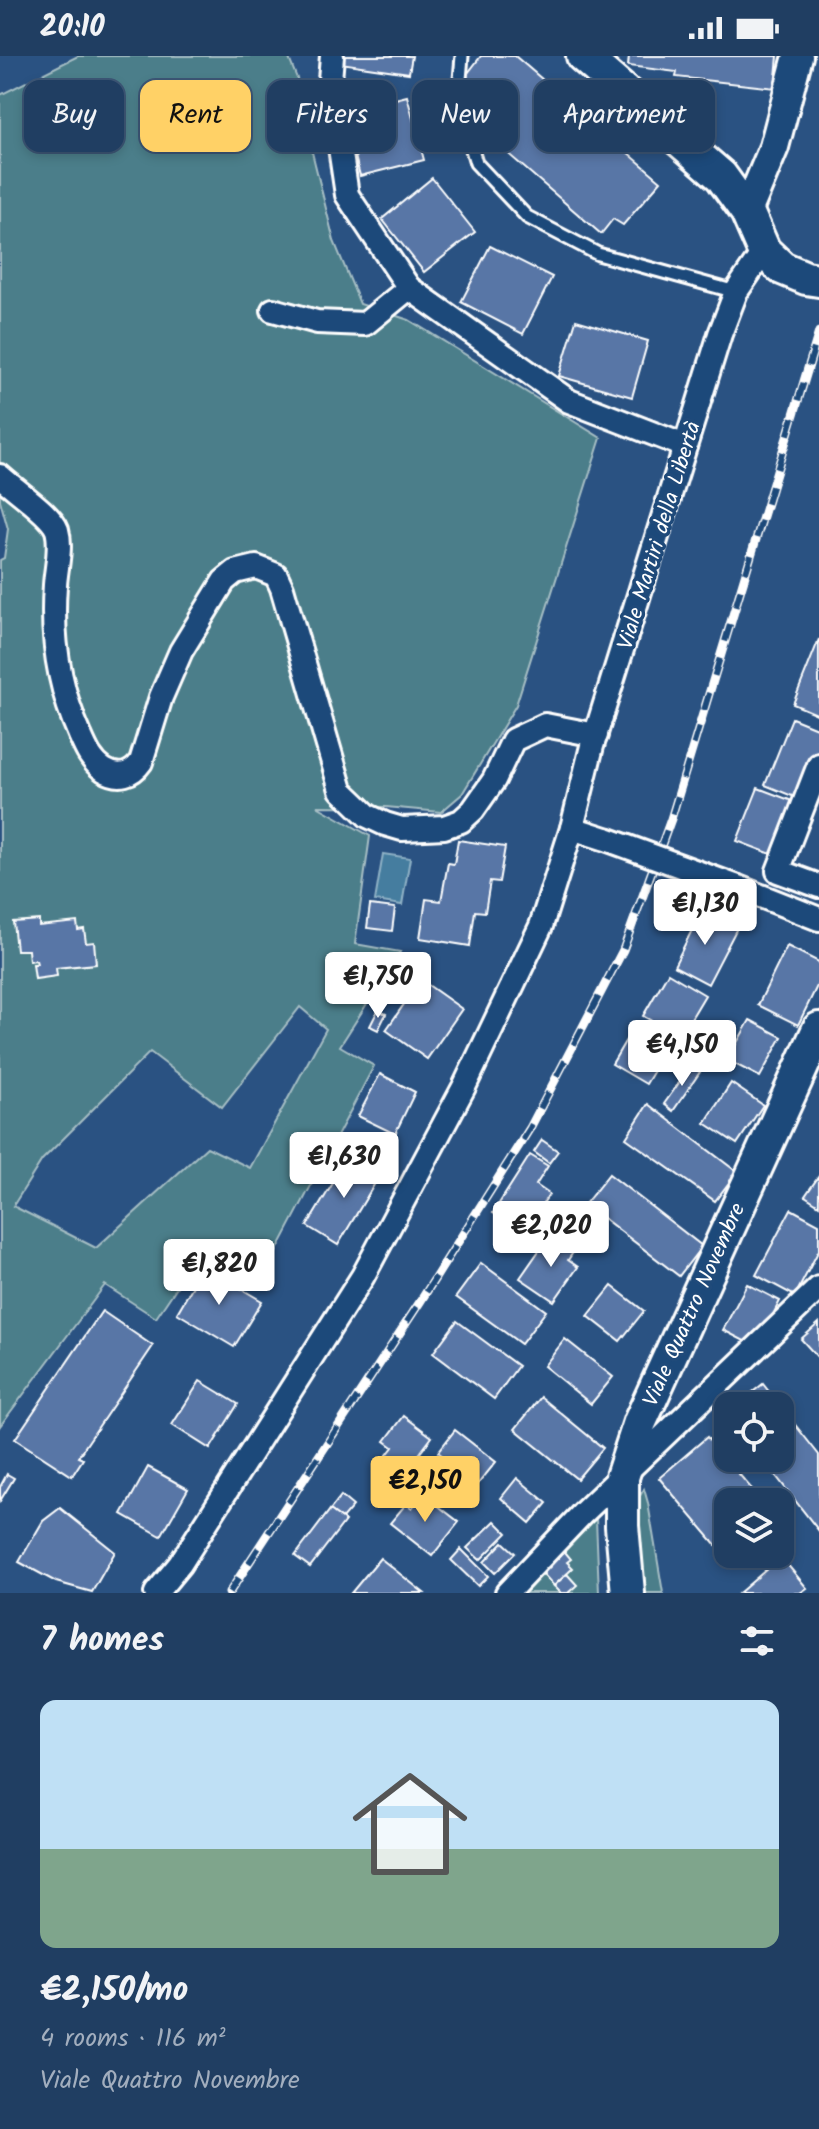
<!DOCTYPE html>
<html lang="en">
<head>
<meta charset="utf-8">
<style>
  :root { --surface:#203e62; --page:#2d496b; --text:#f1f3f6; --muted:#a2aebe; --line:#3d5777; --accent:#ffd166 }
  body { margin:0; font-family:Kalam,sans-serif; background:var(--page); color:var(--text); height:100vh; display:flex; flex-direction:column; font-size:30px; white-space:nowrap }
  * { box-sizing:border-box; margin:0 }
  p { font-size:26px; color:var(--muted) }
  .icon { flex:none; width:44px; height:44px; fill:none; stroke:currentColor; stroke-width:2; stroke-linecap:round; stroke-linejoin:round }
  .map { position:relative; height:1537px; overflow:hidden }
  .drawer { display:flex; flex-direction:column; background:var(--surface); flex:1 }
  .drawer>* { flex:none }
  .top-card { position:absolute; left:24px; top:24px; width:772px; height:72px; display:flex; gap:16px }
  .fabs { position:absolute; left:714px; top:1336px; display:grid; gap:16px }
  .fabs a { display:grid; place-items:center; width:80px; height:80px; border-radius:16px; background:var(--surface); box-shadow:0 4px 12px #0003,0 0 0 2px var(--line); font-size:40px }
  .price { position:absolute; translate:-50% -68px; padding:0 18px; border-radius:8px; background:#fff; color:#222; font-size:26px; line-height:52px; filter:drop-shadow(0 2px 4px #0008) }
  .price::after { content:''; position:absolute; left:50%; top:48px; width:24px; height:18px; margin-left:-12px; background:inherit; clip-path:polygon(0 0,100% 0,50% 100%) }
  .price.selected { background:var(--accent); color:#111 }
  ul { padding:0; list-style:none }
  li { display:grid; align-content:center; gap:16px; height:424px; padding:0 40px }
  li span { display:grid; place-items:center; height:248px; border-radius:16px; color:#555 }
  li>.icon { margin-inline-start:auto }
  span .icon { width:144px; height:144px; fill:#fffc; stroke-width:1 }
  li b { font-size:34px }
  h2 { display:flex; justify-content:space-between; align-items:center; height:96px; padding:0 40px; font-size:34px }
  .tag { padding:0 28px; border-radius:16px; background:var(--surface); box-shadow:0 4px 12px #0003,0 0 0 2px var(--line); font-size:28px; line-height:72px }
  .tag.selected { background:var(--accent); color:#111 }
  .status { display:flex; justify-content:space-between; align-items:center; height:56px; padding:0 40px; background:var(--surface); direction:ltr }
  .status svg { height:22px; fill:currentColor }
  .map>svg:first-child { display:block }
  .green { fill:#4c7e8a; stroke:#a6bec4; stroke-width:2; fill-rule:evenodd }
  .water { fill:#447d9f; stroke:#8fb1c5; stroke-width:2 }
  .building { fill:#5876a6; stroke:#fff; stroke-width:2 }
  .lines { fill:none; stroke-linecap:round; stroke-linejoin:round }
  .service-casing { stroke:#fff; stroke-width:17 }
  .minor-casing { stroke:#fff; stroke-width:28 }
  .tertiary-casing { stroke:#fff; stroke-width:34 }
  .secondary-casing { stroke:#fff; stroke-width:38 }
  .service { stroke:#1f4a7a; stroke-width:11 }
  .minor { stroke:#1f4a7a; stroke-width:22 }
  .tertiary { stroke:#1f4a7a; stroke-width:28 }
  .secondary { stroke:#1f4a7a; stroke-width:32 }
  .rail-casing { stroke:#fff; stroke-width:9 }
  .rail { stroke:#1f4a7a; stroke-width:6; stroke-dasharray:18; stroke-linecap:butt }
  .minor-bridge-casing { stroke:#fff; stroke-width:28; stroke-linecap:butt }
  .minor-bridge { stroke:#1f4a7a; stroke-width:22 }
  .labels { text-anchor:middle; stroke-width:7; stroke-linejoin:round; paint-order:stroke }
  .street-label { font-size:22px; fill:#fff; stroke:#1f4a7a }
</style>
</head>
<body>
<div class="status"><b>20:10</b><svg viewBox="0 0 49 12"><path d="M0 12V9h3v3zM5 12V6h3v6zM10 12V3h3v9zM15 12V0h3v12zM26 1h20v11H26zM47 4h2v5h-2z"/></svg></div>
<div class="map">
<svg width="819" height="1537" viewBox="0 0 819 1537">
  <rect width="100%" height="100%" fill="#2a5282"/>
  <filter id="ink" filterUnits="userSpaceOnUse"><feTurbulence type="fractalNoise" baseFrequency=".0125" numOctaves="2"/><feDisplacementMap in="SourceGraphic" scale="16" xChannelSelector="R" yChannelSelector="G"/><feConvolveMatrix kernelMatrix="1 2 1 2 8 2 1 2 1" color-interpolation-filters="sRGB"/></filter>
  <g filter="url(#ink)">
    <g class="green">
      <path d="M78 0H288L300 30 311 92 334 185 360 248 409 264 601 382 516 649 462 738 441 756 386 751 317 750 370 780 355 888 400 896 340 990 374 1010 263 1221 205 1189 156 1262 105 1229 0 1370V504L4 502 8 473 0 444V39ZM300 951 326 973 250 1112 207 1091 96 1192 13 1150 42 1104 150 996 222 1051Z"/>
      <polygon points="644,1433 648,1447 663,1537 643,1537 639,1518 637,1445"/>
      <polygon points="596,1463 599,1537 517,1537 560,1490"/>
    </g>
    <polygon class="water" points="383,798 410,802 402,849 375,845"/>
    <g class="building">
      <polygon points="341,0 412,0 409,17 340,7"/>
      <polygon points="481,0 515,0 661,125 623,169 613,163 601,178 467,62 465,21"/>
      <polygon points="629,0 778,0 775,32 676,21 677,16 628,10"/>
      <polygon points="407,40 424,104 360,120 344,56"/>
      <polygon points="432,122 475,176 424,216 382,163"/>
      <polygon points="490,190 552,221 523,278 461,246"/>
      <polygon points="576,264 648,285 632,341 559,320"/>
      <polygon points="819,583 819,659 793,648"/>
      <polygon points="792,662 819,673 819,703 802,744 765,729"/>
      <polygon points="758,732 803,749 782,802 737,785"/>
      <polygon points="458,784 505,791 499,826 490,825 485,856 475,855 470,890 420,882 426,843 441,845 448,807 454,808"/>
      <polygon points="370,849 395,852 392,875 367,872"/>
      <polygon points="702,854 737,872 708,928 674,910"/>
      <polygon points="39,864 39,870 77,866 78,874 84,873 86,887 94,886 96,908 56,912 57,920 35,923 33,908 37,908 36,904 29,905 28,894 16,894 13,866"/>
      <polygon points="787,890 819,906 819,926 798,969 758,949"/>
      <polygon points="668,917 705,939 680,981 643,960"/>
      <polygon points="421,924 462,953 427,1003 386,974"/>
      <polygon points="378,954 386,958 378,974 370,970"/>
      <polygon points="750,964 782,981 760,1021 727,1004"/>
      <polygon points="636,967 670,988 646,1028 612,1008"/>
      <polygon points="691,1010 700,1016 673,1055 664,1048"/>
      <polygon points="380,1018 415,1036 395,1078 358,1060"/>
      <polygon points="731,1027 763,1049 737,1088 705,1067"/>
      <polygon points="648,1048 737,1116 715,1145 626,1082"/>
      <polygon points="542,1084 558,1095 549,1107 534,1096"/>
      <polygon points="350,1099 381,1117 338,1189 307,1170"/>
      <polygon points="530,1099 548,1110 536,1129 549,1138 525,1176 493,1157"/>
      <polygon points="609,1118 702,1190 679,1220 585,1148"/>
      <polygon points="819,1120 819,1149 805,1140"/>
      <polygon points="791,1153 819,1168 819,1194 795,1240 756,1219"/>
      <polygon points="550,1179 574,1195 568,1204 578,1211 554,1245 520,1222"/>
      <polygon points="481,1207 546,1255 521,1288 456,1241"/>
      <polygon points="204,1211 262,1245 234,1291 177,1257"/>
      <polygon points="747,1228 780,1245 756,1291 723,1274"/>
      <polygon points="612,1230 644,1255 620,1285 588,1260"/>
      <polygon points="102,1255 153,1290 78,1401 83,1403 72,1420 15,1383"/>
      <polygon points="457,1265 518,1310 494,1343 433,1297"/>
      <polygon points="819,1267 819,1303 801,1283"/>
      <polygon points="565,1283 613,1321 591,1348 544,1310"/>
      <polygon points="200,1325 238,1348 210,1393 172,1369"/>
      <polygon points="763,1328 819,1399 819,1475 762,1402 780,1402 780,1350 735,1350"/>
      <polygon points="541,1341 603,1392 577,1423 515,1373"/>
      <polygon points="404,1360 432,1381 414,1405 408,1401 388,1427 374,1416 393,1391 385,1385"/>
      <polygon points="455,1374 496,1406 478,1428 438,1396"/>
      <polygon points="707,1381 763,1446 728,1446 728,1491 722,1496 659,1422"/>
      <polygon points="148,1411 188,1433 161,1480 122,1458"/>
      <polygon points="7,1418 14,1422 0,1445 0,1431"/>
      <polygon points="517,1422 547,1447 530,1467 501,1442"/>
      <polygon points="423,1438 459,1466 432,1500 390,1467 406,1448 412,1452"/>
      <polygon points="341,1440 353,1450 342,1463 330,1454"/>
      <polygon points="60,1452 115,1496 92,1536 56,1526 19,1506 43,1465"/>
      <polygon points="330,1454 345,1465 310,1511 295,1500"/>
      <polygon points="495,1465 507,1477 480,1504 467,1492"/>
      <polygon points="503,1486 515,1497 495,1517 484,1506"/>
      <polygon points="560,1490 571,1503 567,1506 573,1512 554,1530 537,1511"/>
      <polygon points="461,1493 488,1520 478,1530 451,1504"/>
      <polygon points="781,1501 807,1532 800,1537 739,1537"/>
      <polygon points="380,1502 424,1537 351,1537"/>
      <polygon points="567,1518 577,1529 568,1537 561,1537 554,1530"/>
    </g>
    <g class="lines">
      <defs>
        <polyline id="service" points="462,0 458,47 476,107 527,161 598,198 736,236"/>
        <g id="minor">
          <polyline points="332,0 330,24 347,139 409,232 569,345 685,390"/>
          <polyline points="273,254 317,266 365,268 409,232"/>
          <path d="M0 420C14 433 52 459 57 474 62 491 56 512 55 529 51 582 58 630 80 679 86 693 91 705 104 714 119 723 132 719 141 706L161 641 181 595 224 525 235 516 256 511 276 519 282 532 341 734 368 760 385 768 402 773 425 772 444 771 461 765 473 754 494 724 513 684 545 669 596 679"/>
          <polyline points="819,709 778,815 819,830"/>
          <polyline points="572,772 606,783"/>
          <polyline points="738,831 819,863"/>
          <polyline points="156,1537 180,1508 363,1220 464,1031 541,870 572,772 592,690 720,278 736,236 764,195"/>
          <polyline points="507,1537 583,1457 819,1232"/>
        </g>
        <polyline id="tertiary" points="747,156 774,91 798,0"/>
        <g id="secondary">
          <polyline points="583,0 721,120 747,156 764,195 782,212 806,222 819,224"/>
          <polyline points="628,1537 622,1470 622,1421 640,1366 819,973"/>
        </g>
      </defs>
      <use href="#service" class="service-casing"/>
      <use href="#minor" class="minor-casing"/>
      <use href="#tertiary" class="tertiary-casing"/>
      <use href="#secondary" class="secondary-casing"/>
      <use href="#service" class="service"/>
      <use href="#minor" class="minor"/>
      <use href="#tertiary" class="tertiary"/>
      <use href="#secondary" class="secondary"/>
      <defs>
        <polyline id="rail" points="229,1537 420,1246 530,1072 623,894 671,763 819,276"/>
      </defs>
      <use href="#rail" class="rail-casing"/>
      <use href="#rail" class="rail"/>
      <defs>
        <polyline id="minor-bridge" points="606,783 738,831"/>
      </defs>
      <use href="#minor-bridge" class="minor-bridge-casing"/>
      <use href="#minor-bridge" class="minor-bridge"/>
    </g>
  </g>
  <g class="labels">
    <g class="street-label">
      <text transform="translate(658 479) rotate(-73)" y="8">Viale Martiri della Libertà</text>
      <text transform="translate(693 1248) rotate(-66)" y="8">Viale Quattro Novembre</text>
    </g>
  </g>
</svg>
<div class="fabs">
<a><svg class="icon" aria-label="locate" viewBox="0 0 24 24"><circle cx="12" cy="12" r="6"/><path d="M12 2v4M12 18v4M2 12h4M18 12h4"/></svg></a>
<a><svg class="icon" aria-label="layers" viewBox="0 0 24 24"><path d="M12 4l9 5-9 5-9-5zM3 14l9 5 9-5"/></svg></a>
</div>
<b class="price" style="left:705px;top:891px">€1,130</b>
<b class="price" style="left:378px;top:964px">€1,750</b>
<b class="price" style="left:682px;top:1032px">€4,150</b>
<b class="price" style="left:344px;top:1144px">€1,630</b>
<b class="price" style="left:551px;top:1213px">€2,020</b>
<b class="price" style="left:219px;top:1251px">€1,820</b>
<b class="price selected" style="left:425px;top:1468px">€2,150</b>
<div class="top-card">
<a class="tag">Buy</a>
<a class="tag selected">Rent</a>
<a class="tag">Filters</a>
<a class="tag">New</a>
<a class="tag">Apartment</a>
</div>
</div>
<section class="drawer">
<h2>7 homes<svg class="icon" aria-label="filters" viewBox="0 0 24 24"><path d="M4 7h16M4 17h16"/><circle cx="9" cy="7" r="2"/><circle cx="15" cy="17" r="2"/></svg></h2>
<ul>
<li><span style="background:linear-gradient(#bfe0f5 60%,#7fa58c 0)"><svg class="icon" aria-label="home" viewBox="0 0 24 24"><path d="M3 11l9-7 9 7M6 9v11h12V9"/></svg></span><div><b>€2,150/mo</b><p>4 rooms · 116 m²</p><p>Viale Quattro Novembre</p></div></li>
</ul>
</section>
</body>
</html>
